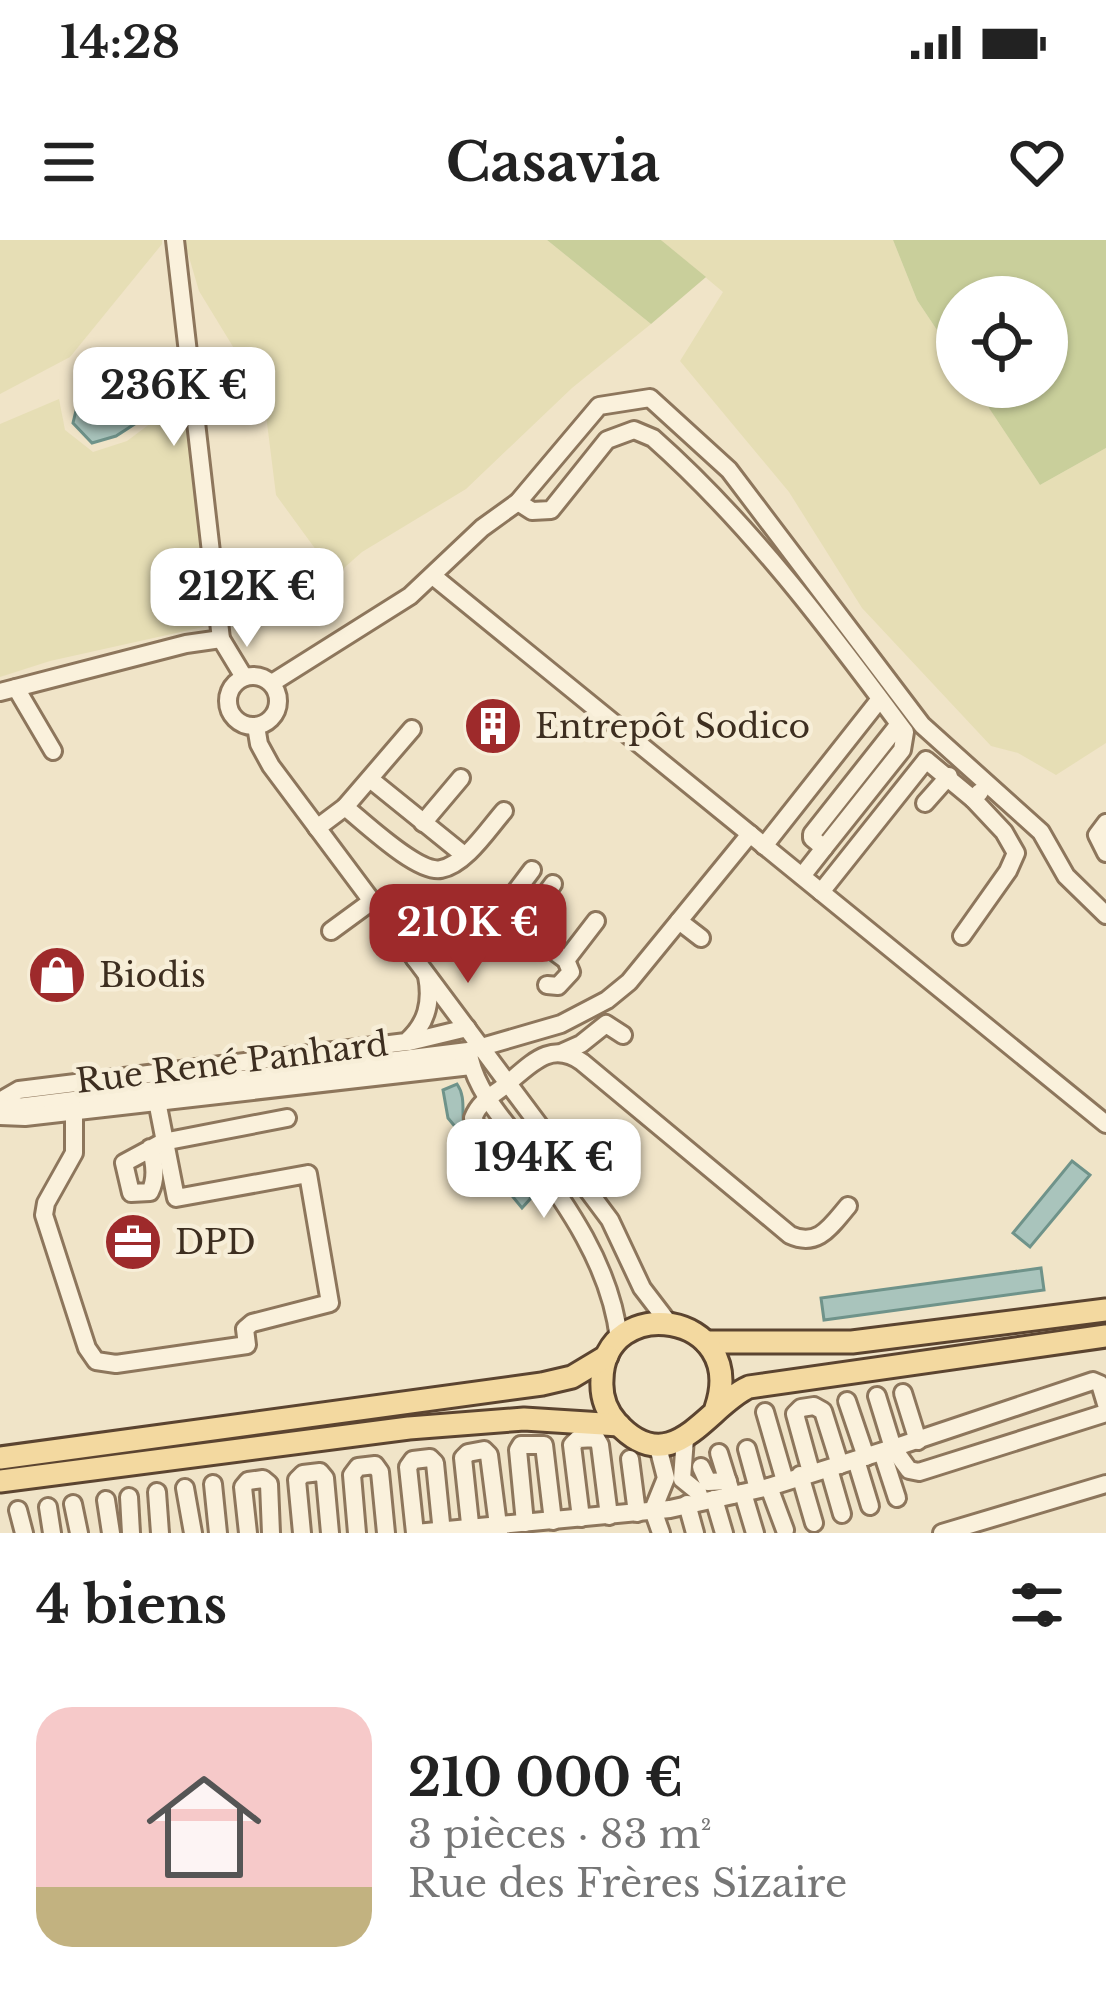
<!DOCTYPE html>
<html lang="fr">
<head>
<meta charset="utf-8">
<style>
  :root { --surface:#fff; --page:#f2f2f2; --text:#222; --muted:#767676; --accent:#9e2a2b }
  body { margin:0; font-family:"Libre Baskerville",serif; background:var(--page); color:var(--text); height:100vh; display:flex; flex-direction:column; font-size:45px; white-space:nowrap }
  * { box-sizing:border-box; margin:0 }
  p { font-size:39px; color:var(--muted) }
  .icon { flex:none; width:66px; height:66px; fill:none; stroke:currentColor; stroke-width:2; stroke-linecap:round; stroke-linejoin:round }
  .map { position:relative; height:1293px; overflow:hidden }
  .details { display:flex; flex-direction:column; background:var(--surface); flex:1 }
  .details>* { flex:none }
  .tools { position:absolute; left:936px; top:36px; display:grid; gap:24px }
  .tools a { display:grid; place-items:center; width:132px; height:132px; border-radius:50%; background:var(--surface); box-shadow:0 3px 9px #0004; font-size:60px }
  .price { position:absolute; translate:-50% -102px; padding:0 27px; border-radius:24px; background:#fff; color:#222; font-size:39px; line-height:78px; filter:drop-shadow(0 3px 6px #0008) }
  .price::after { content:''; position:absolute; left:50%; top:72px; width:36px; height:27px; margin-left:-18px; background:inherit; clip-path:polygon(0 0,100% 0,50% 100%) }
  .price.active { background:var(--accent); color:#fff }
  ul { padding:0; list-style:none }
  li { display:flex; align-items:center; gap:36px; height:300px; padding:0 36px }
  li span { display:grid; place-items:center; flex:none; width:336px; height:240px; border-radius:36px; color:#555 }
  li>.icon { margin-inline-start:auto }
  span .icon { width:144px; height:144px; fill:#fffc; stroke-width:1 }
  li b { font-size:51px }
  h2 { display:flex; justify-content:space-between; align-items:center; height:144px; padding:0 36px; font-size:51px }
  .status { display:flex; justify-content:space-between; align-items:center; height:84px; padding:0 60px; background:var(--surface); direction:ltr }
  .status svg { height:33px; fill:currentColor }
  header { display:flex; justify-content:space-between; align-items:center; height:156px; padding:0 36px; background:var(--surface); font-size:54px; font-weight:800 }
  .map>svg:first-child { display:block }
  .farmland { fill:#e6deb5 }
  .green { fill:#c9cf9b }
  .water { fill:#a9c4bc; stroke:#6f938a; stroke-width:3 }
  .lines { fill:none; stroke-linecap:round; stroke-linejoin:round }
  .minor-casing { stroke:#8d765c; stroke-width:22 }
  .major-casing { stroke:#5b4430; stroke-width:27 }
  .minor { stroke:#faf1dc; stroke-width:16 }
  .major { stroke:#f3d9a0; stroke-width:21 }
  .labels { text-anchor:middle; stroke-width:9; stroke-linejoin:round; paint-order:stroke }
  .poi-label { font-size:33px; fill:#3d2e20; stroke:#f7eed8; text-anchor:start }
  .street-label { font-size:33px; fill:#3d2e20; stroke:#f7eed8 }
</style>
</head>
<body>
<div class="status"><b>14:28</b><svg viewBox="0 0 49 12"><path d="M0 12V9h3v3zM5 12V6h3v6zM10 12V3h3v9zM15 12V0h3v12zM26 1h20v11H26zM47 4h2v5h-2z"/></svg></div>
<header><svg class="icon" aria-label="menu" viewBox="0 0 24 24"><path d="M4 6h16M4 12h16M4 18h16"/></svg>Casavia<svg class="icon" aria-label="heart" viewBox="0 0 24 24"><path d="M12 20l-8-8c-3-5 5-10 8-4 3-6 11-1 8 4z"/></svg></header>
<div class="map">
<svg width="1106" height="1293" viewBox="0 0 1106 1293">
  <rect width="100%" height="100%" fill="#f0e4c8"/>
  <g class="farmland">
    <polygon points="0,0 162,0 162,4 70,117 0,154"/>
    <polygon points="184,0 547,0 651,84 572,148 466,249 362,312 335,336 276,255 266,175 215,127 235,110 199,51"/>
    <polygon points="661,0 893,0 917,60 957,120 957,147 975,147 1040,245 1106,208 1106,503 1056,535 1018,513 991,506 862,368 789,252 680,121 723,52"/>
    <polygon points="59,159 65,190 93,212 127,201 155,180 188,172 214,373 203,387 50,421 0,437 0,184"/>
  </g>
  <g class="green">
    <polygon points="547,0 661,0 706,37 651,84"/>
    <polygon points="893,0 1106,0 1106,208 1040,245 975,147 1047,147 1047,57 957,57 957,120 917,60"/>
  </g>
  <g class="water">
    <polygon points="102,118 128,144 144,154 150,174 116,196 92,203 73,183 79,158 76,140"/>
    <path d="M457 844C469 861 457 881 469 899 485 924 515 933 531 958L522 968 448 878 443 850Z"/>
    <polygon points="1072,921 1090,935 1030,1007 1013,993"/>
    <polygon points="1041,1028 1044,1050 824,1080 821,1058"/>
  </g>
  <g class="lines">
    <defs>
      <g id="minor">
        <polyline points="175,0 221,399 244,437"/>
        <path d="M518 262 532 271 551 270 607 200 634 190 653 198C750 284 828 388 905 492L902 510 824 608 812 598V594L899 484"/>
        <polyline points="433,336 1106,884"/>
        <circle cx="253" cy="461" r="25"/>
        <polyline points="272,443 410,356 482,288 518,262 599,166 650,158 729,230 922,485 1041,592 1066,636 1106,675"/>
        <polyline points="16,448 53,511"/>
        <polyline points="0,452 186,404 221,399"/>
        <polyline points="256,486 259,504 271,526 610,980 642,1048 668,1082"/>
        <polyline points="370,539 464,615"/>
        <polyline points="925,563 949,536"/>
        <path d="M345 567C364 582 418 634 441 629 466 624 488 589 504 571"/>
        <polyline points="423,583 461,538"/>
        <polyline points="1106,583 1097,595 1106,613"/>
        <polyline points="317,588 345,567 412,489"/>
        <polyline points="764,606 880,459"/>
        <polyline points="802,636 824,608"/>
        <polyline points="821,652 926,520 973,559"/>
        <polyline points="501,671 532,630"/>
        <polyline points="679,681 701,698"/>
        <polyline points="522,686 553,644"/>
        <polyline points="331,691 372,661"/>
        <polyline points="962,696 1008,631 1016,613 1004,592 973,559 980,552"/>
        <polyline points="415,719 444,699 485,661 566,720 571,732 558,746 547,745"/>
        <polyline points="566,720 596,681"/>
        <polyline points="409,802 467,788"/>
        <polyline points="563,812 581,804 606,784 623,795"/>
        <path d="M470 819C478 853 503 879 524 907 567 964 611 1027 619 1099"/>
        <path d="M0 861 19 850 406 802C427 784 432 762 427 736"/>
        <polyline points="0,869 468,811 561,784 607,760 629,742 750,594"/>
        <polyline points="74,871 74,913 46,963 44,975 87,1108 96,1121 116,1124 247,1105 245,1089 252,1083 330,1063 308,934 176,958 157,861"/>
        <polyline points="0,876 25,877 471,826"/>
        <path d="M150 908C155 923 157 938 150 952L131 953 124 923 163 902 287 878"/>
        <path d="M544 934C519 927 483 903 473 878 480 860 494 855 507 844 531 824 551 800 582 822L790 995C818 1008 831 986 848 966"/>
        <polyline points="903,1153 918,1201"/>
        <polyline points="877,1156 893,1208 1093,1141 1100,1144 1106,1164"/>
        <polyline points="847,1161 866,1217"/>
        <polyline points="765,1172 785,1241"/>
        <polyline points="685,1198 682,1239 698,1252 701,1261"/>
        <polyline points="657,1203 666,1238 653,1270 661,1293"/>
        <polyline points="747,1209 758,1249"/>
        <polyline points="882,1212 897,1258"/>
        <polyline points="719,1213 732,1255"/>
        <polyline points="630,1219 637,1273"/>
        <polyline points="856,1220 870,1266"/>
        <polyline points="701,1227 708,1242 728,1241"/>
        <polyline points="829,1229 842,1274"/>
        <polyline points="811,1232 795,1174 801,1168 814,1166 823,1171 840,1225"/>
        <polyline points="800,1235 814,1283"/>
        <polyline points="213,1244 218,1293"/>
        <polyline points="769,1247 785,1290"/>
        <polyline points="185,1248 193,1293"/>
        <polyline points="157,1252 160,1293"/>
        <polyline points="743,1253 755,1293"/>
        <polyline points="129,1257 131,1293"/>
        <polyline points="714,1259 724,1293"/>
        <polyline points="106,1260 111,1293"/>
        <polyline points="73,1264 79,1293"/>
        <polyline points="687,1264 695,1293"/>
        <polyline points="48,1267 52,1293"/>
        <polyline points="18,1270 24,1293"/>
        <polyline points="581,1278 572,1205 578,1199 596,1198 600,1205 609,1276"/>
        <polyline points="525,1283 518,1210 521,1205 544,1205 553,1281"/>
        <polyline points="248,1293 243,1247 248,1241 263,1239 269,1244 271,1293"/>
        <polyline points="302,1293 297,1240 303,1234 320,1232 325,1238 330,1293"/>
        <polyline points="357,1293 352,1235 358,1227 375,1225 380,1232 386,1293"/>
        <polyline points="415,1293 408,1227 413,1220 430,1218 435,1223 442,1293"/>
        <polyline points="416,1293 670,1269 769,1247 893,1208 909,1230 919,1232 1106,1173"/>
        <polyline points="471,1293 463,1218 468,1213 484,1210 489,1215 499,1293"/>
        <polyline points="942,1293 1106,1244"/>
      </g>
      <g id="major">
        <polyline points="706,1102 852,1102 1106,1070"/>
        <path d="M716 1168C749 1071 603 1052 602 1140 601 1156 606 1171 617 1183 672 1243 708 1165 749 1147L1106 1096"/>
        <polyline points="0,1218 542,1144 572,1137 607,1116"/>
        <polyline points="0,1241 409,1188 524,1179 619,1185"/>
      </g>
    </defs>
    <use href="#minor" class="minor-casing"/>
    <use href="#major" class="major-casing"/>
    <use href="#minor" class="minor"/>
    <use href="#major" class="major"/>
  </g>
  <defs>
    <symbol id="building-disc" viewBox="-11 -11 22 22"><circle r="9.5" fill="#9e2a2b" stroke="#f7eed8"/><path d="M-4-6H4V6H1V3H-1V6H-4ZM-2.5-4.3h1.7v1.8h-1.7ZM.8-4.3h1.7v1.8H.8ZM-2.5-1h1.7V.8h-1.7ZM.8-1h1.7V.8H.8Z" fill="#fff"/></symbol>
    <symbol id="shop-disc" viewBox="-11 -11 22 22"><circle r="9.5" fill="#9e2a2b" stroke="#f7eed8"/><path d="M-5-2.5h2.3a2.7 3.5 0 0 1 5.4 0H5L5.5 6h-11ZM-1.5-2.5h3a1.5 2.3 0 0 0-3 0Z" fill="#fff"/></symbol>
    <symbol id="office-disc" viewBox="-11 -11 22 22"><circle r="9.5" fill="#9e2a2b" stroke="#f7eed8"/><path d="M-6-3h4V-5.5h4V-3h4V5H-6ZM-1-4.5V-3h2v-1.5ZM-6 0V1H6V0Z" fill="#fff"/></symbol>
  </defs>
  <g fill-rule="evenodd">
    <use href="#building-disc" x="460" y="453" width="66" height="66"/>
    <use href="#shop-disc" x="24" y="702" width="66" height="66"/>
    <use href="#office-disc" x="100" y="969" width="66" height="66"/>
  </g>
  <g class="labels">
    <g class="poi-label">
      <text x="535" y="498">Entrepôt Sodico</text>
      <text x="99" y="747">Biodis</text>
      <text x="175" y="1014">DPD</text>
    </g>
    <g class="street-label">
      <text transform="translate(232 822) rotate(-7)" y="12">Rue René Panhard</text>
    </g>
  </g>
</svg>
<div class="tools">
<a><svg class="icon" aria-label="locate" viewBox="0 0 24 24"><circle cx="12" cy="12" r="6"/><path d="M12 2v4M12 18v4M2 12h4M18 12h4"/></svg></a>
</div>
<b class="price" style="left:174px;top:209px">236K €</b>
<b class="price" style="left:247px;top:410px">212K €</b>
<b class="price active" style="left:468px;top:746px">210K €</b>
<b class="price" style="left:544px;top:981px">194K €</b>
</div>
<section class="details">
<h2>4 biens<svg class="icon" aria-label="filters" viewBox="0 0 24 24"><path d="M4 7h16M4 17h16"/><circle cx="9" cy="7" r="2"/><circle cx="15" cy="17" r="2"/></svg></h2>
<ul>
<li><span style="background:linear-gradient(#f6c9c9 75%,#c2b280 0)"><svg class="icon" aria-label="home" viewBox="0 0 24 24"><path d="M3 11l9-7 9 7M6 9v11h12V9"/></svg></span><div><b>210 000 €</b><p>3 pièces · 83 m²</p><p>Rue des Frères Sizaire</p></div></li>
</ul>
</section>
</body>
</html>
